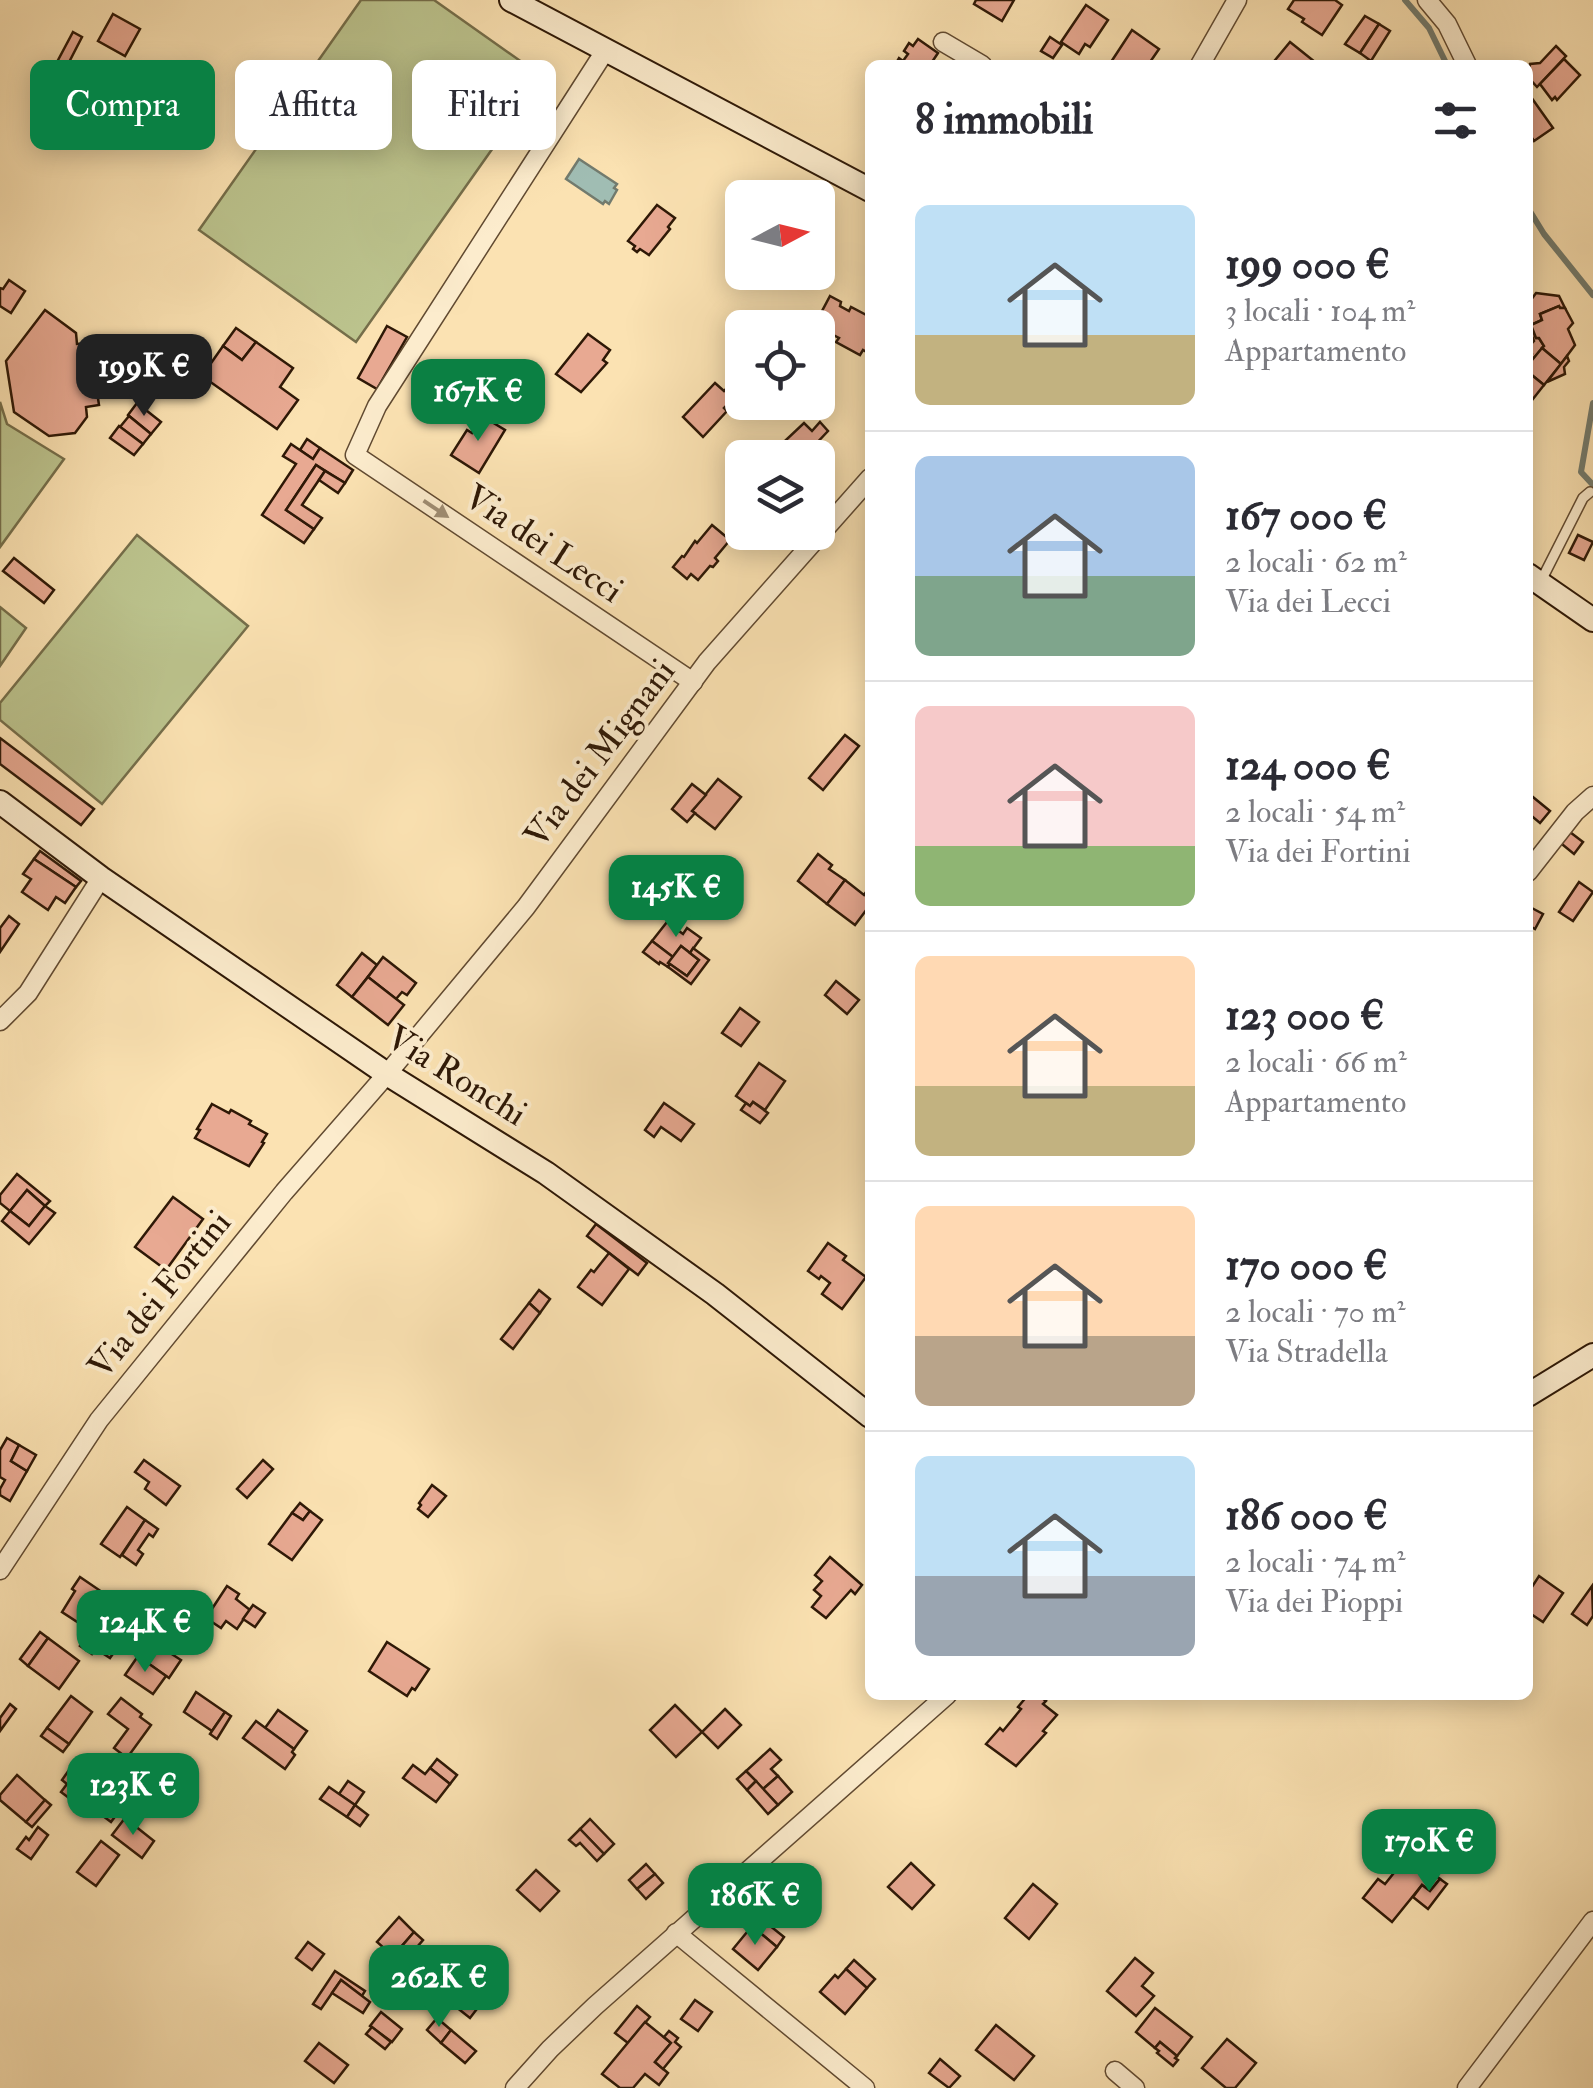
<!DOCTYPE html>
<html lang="it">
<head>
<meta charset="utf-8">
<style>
  :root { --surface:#fff; --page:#f7f7f7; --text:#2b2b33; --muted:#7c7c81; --line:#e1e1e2; --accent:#0b8043 }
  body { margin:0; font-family:"IM FELL Double Pica",serif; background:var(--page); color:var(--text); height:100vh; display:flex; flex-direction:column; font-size:38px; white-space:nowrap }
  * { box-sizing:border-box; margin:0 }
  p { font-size:32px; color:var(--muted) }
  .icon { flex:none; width:55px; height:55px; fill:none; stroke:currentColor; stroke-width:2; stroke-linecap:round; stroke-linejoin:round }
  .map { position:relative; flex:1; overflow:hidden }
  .details { position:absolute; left:865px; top:60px; width:668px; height:1640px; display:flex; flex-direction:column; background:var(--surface); border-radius:15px; box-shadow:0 5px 25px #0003 }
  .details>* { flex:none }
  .hud { position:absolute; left:30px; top:60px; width:685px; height:90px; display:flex; gap:20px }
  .needle { width:65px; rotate:83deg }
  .fabs { position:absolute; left:725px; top:180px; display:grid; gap:20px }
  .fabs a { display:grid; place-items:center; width:110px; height:110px; border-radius:15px; background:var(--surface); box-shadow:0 5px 25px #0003; font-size:50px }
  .price { position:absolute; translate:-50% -85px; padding:0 22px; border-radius:20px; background:var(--accent); color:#fff; font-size:32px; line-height:65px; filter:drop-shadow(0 2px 5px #0008) }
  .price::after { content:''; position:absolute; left:50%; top:60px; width:30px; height:22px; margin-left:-15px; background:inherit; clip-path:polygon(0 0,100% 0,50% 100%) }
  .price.selected { background:#222; color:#fff }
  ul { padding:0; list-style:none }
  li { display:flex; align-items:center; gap:30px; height:250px; padding:0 50px }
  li+li { border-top:2px solid var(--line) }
  li span { display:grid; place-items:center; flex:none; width:280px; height:200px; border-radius:15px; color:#555 }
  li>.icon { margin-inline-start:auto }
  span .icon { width:120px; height:120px; fill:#fffc; stroke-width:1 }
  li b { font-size:42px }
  h2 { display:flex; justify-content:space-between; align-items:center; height:120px; padding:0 50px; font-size:42px }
  .chip { padding:0 35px; border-radius:15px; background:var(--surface); box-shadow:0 5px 25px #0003; font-size:35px; line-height:90px }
  .chip.selected { background:var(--accent); color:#fff }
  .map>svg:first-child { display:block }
  .green { fill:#bcc48e; stroke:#756e4a; stroke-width:2.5 }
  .water { fill:#a0bdb3; stroke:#727b6e; stroke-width:2.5 }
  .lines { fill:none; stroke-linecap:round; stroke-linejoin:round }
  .stream { stroke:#727b6e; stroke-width:6 }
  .building { fill:#e8a992; stroke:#2e1806; stroke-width:2.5 }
  .lane-casing { stroke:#614a31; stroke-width:12 }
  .street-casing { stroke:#614a31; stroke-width:21 }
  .secondary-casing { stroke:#2e1806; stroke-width:26 }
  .lane { stroke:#fceccd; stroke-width:9 }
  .street { stroke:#fceccd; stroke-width:18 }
  .secondary { stroke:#fceccd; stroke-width:22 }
  .oneway { fill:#9f8d73 }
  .labels { text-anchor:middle; stroke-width:8; stroke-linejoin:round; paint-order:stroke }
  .street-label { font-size:35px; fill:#2e1806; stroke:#fceccd }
</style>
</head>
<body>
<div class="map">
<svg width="1593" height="2088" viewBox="0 0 1593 2088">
  <rect width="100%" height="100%" fill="#fbe2b2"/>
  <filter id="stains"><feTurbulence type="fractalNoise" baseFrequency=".002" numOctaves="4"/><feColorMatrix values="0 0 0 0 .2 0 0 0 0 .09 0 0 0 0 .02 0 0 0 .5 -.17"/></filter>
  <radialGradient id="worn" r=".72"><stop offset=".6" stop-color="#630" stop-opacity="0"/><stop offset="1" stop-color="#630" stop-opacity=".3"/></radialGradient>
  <g class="green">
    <polygon points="361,0 434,0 543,77 356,342 199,230"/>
    <polygon points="0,402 7,424 64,459 0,547"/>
    <polygon points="137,535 248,626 102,804 0,720 0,703"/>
    <polygon points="0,607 26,628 0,666"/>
  </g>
  <polygon class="water" points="579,159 617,184 614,188 617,190 609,204 605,201 603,204 566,179"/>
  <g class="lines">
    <g class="stream">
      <polyline points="1405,0 1429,28 1447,65"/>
      <polyline points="1528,208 1544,234 1593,295"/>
      <polyline points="1593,403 1581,472 1593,485"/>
    </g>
  </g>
  <g class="building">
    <polygon points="976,0 1014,0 1002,21 974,4"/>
    <polygon points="1294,0 1335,0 1342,5 1322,35 1302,22 1304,19 1288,9"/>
    <polygon points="1086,5 1108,20 1090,47 1085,44 1079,54 1061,42"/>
    <polygon points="113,14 140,29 125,56 98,41"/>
    <polygon points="1365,16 1379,24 1360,53 1345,44"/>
    <polygon points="1379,24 1390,31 1371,61 1360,53"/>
    <polygon points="1132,30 1159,49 1148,65 1115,65 1111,62"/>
    <polygon points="73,32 82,37 66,68 57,62"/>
    <polygon points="1050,37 1062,45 1053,58 1041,51"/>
    <polygon points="918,39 938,53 930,65 895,65 899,58 903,61 908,54 904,51 909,43 913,46"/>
    <polygon points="1290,42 1315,62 1313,65 1271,65"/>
    <polygon points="1556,46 1566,56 1537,87 1528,77 1530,64 1540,63"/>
    <polygon points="1564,59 1580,75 1557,100 1555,97 1552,100 1540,84"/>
    <polygon points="1531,97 1553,128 1534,141 1528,132 1528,100"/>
    <polygon points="657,205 675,218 668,227 670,229 649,255 640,249 637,252 633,249 635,246 628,241"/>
    <polygon points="9,280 25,291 11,313 0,306 0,288 3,289"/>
    <polygon points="1536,293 1559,296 1565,308 1560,308 1559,306 1540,314 1542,320 1531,325 1536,338 1539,338 1544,346 1528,365 1528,360 1532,354 1528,347 1534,341 1528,326 1528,304"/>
    <polygon points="830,296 841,302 840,306 849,311 851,307 870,317 870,354 863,350 860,355 836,342 839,338 829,333 827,337 818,332 818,328 813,328"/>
    <polygon points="1559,306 1560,308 1565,308 1573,323 1568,329 1575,345 1561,364 1542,348 1544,346 1539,338 1536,338 1531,325 1542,320 1540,314"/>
    <polygon points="45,310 76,333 77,344 90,343 99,405 86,407 87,417 75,433 49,436 14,412 6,361"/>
    <polygon points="387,326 407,337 377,389 358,378"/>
    <polygon points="236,328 256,342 242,360 223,346"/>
    <polygon points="588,334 610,350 603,360 607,363 581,392 556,374"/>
    <polygon points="256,342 293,368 280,387 298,400 277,429 202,376 223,346 242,360"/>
    <polygon points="1542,348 1561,364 1544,385 1528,372 1528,365"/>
    <polygon points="1567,356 1569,361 1564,367 1565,374 1547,382"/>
    <polygon points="1528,372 1544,385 1529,404 1528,404"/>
    <polygon points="715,383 724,391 732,383 740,392 724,408 727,411 703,437 683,417"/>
    <polygon points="137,403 161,422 151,434 128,415"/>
    <polygon points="129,416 151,434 143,444 120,427"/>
    <polygon points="482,416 505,430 479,473 451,455 467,430 472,433"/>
    <polygon points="820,422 828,431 812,448 816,451 810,457 773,458 770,455 804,423 812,431"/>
    <polygon points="119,426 143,444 134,455 110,438"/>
    <polygon points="307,439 320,448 313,459 300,450"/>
    <polygon points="291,444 313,459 320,448 353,470 345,483 316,465 286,510 314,529 304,543 262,515 296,464 283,456"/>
    <polygon points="316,465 325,471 302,505 322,518 314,529 286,510"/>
    <polygon points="325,471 345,483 338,493 319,480"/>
    <polygon points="712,525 730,540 715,558 718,561 713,567 710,566 698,580 691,574 687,579 673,567 682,556 684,557 695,541 697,543"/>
    <polygon points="1578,535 1593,542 1584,560 1569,553"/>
    <polygon points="14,558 54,590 44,603 3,571"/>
    <polygon points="845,735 859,746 823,790 809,778"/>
    <polygon points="0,738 94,809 81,825 0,764"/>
    <polygon points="718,779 741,797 715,829 692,811"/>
    <polygon points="692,784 706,795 692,811 695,813 687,822 672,809"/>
    <polygon points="1528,793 1550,811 1540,823 1528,813"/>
    <polygon points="1566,829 1583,842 1574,854 1557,840"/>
    <polygon points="40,851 81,881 76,887 34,859"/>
    <polygon points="818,854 832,865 829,869 845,880 827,904 798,881"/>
    <polygon points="34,859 76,887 65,903 56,897 48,910 22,892 31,879 23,874"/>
    <polygon points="845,880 864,895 866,892 870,895 870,905 855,925 827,904"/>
    <polygon points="1579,882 1593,892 1573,921 1559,912"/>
    <polygon points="1528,906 1543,914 1535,929 1528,925"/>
    <polygon points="9,916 19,924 0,952 0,928"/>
    <polygon points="667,922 683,934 687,928 701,938 690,953 681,946 673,957 652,941"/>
    <polygon points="652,941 673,957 668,967 660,962 659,964 643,952"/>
    <polygon points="681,946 699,960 687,976 668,963"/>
    <polygon points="693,948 709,960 691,984 668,967 670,964 687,976 699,960 690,953"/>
    <polygon points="362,953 377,965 352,997 337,985"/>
    <polygon points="383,957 416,983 407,995 402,992 396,999 368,977"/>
    <polygon points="368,977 404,1005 388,1025 352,997"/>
    <polygon points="836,981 859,1000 847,1014 825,995"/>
    <polygon points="740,1008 759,1022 741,1046 722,1033"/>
    <polygon points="759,1063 785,1081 765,1110 753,1102 750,1106 736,1096"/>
    <polygon points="753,1102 768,1113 760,1123 741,1110 746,1103 750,1106"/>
    <polygon points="664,1103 694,1124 681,1141 661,1127 654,1137 645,1130"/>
    <polygon points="212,1104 229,1113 231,1110 251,1121 249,1124 267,1134 262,1142 264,1143 249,1166 195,1138 200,1130 197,1129"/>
    <polygon points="17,1174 50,1201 45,1206 27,1190 10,1211 0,1203 0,1195"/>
    <polygon points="27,1190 45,1206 29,1226 10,1211"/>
    <polygon points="173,1197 203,1219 166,1270 135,1247"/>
    <polygon points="45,1206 55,1213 29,1244 2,1221 10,1211 29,1226"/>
    <polygon points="596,1224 647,1263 638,1275 587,1236"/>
    <polygon points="828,1243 846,1256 843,1260 866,1277 842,1309 822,1294 830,1283 821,1276 819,1279 808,1271"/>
    <polygon points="609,1253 629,1269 602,1305 578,1287 591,1270 594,1272"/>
    <polygon points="539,1290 550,1299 540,1313 529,1303"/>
    <polygon points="529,1303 540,1313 513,1349 501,1339"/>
    <polygon points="7,1438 19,1445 11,1461 27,1471 10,1501 0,1495 0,1489 5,1480 0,1477 0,1450"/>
    <polygon points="19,1445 36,1455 27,1471 11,1461"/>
    <polygon points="144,1460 180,1486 166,1505 145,1489 149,1482 135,1472"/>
    <polygon points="263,1460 273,1469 247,1498 237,1489"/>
    <polygon points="432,1485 446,1496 428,1517 418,1509 421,1505 419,1503"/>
    <polygon points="300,1503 310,1511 303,1520 292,1513"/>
    <polygon points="127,1507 145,1520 120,1557 101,1544"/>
    <polygon points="310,1511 322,1520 292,1560 269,1544 292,1513 303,1520"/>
    <polygon points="145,1520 158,1529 153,1537 149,1534 138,1550 143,1554 136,1565 122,1555"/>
    <polygon points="830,1557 862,1585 855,1594 851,1590 826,1618 812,1607 821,1596 814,1590 822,1581 815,1575"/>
    <polygon points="1539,1576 1563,1593 1543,1622 1528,1612 1528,1593"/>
    <polygon points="80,1577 105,1594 85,1627 62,1612 75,1591 72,1589"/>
    <polygon points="227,1586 239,1594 236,1599 250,1610 237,1629 226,1621 221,1628 206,1618"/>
    <polygon points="1592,1586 1593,1616 1587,1625 1572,1614"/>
    <polygon points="253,1605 265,1613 255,1627 243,1619"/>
    <polygon points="94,1618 124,1638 110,1658 96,1649 92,1654 80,1646 89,1633 85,1631"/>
    <polygon points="40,1632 48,1638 28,1666 20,1659"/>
    <polygon points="48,1638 79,1661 59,1689 28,1666"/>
    <polygon points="153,1642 181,1660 169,1678 142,1659"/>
    <polygon points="387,1642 429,1669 415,1690 412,1688 407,1696 369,1671"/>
    <polygon points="138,1656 166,1676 153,1694 125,1675"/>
    <polygon points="196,1692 225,1712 212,1731 184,1712"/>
    <polygon points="1028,1695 1038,1695 1046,1701 1043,1704 1057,1715 1043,1731 1046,1733 1016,1766 986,1744 1000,1728 1003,1731 1021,1709 1018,1707"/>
    <polygon points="71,1696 92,1712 69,1744 47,1728"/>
    <polygon points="121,1698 142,1714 140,1717 151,1725 127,1758 114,1748 128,1729 108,1714"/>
    <polygon points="10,1704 16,1709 0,1731 0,1718"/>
    <polygon points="675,1705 702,1732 676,1757 650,1730"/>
    <polygon points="725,1709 741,1725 718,1748 702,1732"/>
    <polygon points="278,1710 307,1731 294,1749 265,1728"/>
    <polygon points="225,1712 231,1716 217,1739 210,1734"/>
    <polygon points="256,1721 294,1749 292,1752 295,1755 285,1769 243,1738"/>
    <polygon points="47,1728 69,1744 63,1752 41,1736"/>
    <polygon points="770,1749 781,1760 771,1769 778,1776 763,1789 746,1771"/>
    <polygon points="437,1759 457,1775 450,1784 430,1768"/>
    <polygon points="413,1765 425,1774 430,1768 450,1784 436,1802 403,1778"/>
    <polygon points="69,1770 93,1788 86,1798 83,1795 77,1804 61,1792 67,1784 62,1780"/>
    <polygon points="746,1771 756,1781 747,1790 737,1779"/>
    <polygon points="17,1775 45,1800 26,1822 0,1800 0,1795"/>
    <polygon points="778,1776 792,1792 778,1805 763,1789"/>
    <polygon points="348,1781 364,1792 355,1805 339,1794"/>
    <polygon points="756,1781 778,1805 768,1814 747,1790"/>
    <polygon points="329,1787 355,1805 347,1817 320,1799"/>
    <polygon points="93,1788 103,1795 90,1813 77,1804 83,1795 86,1798"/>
    <polygon points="105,1797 120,1810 111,1822 95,1810"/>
    <polygon points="45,1800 51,1805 32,1827 26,1822"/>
    <polygon points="355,1805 368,1815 360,1826 347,1817"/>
    <polygon points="125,1818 154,1841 142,1858 112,1835"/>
    <polygon points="590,1819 614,1844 604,1854 580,1829"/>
    <polygon points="38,1827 48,1835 31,1859 17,1849 26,1837 29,1840"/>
    <polygon points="580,1829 604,1854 597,1861 580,1843 576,1846 569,1840"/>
    <polygon points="101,1841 119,1855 96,1886 77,1872"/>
    <polygon points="1409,1854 1440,1879 1430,1891 1422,1885 1392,1922 1363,1898 1378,1879 1385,1884"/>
    <polygon points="911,1863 934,1885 912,1909 888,1887"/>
    <polygon points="646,1864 655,1874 637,1889 629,1880"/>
    <polygon points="536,1870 559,1891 540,1911 517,1890"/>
    <polygon points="655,1874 663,1883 646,1899 637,1889"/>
    <polygon points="1440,1879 1447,1884 1428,1909 1413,1897 1422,1885 1430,1891"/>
    <polygon points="1033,1884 1057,1904 1029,1939 1005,1918"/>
    <polygon points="754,1913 784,1937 777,1947 752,1926 748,1930 744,1927"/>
    <polygon points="399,1917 414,1932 393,1956 377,1942"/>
    <polygon points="752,1926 777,1947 758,1970 733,1949"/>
    <polygon points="414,1932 423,1940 411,1954 402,1946"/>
    <polygon points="308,1942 324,1954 312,1970 296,1958"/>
    <polygon points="1135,1958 1153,1973 1142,1986 1154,1996 1136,2016 1107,1991"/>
    <polygon points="854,1960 875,1979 867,1988 846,1969"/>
    <polygon points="846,1969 867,1988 845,2014 820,1992 835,1975 838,1978"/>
    <polygon points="335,1971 365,1991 362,1996 341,1980 321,2009 313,2004"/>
    <polygon points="341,1980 370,2002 363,2013 332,1993"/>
    <polygon points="459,1982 483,2001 470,2018 446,1999"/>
    <polygon points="695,2000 712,2012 698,2031 681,2019"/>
    <polygon points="637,2006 650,2017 628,2043 615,2033"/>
    <polygon points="1155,2008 1192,2037 1177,2056 1160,2042 1155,2048 1136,2032"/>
    <polygon points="381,2012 402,2029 392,2042 370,2026"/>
    <polygon points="437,2018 451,2030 441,2043 427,2030"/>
    <polygon points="645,2022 671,2043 655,2062 668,2073 659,2085 645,2074 633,2088 620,2088 602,2074"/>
    <polygon points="996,2025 1034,2056 1014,2080 976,2050"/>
    <polygon points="372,2027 391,2042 385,2049 366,2034"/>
    <polygon points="451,2030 476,2051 465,2063 441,2043"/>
    <polygon points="669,2031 678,2038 675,2042 681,2047 663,2069 655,2062 671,2043 664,2037"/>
    <polygon points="1227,2039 1256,2063 1235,2088 1226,2088 1202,2068"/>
    <polygon points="1160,2042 1177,2056 1175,2058 1178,2060 1173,2066 1157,2053 1159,2051 1155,2048"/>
    <polygon points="319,2043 348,2065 334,2083 305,2061"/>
    <polygon points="940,2059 960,2076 949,2088 929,2073"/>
  </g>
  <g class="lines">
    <defs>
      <polyline id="lane" points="1541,581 1583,498 1590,492"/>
      <g id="street">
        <polyline points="1427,0 1447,24 1467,65"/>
        <polyline points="943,42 982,65"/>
        <polyline points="605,51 377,406 355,455 693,682"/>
        <polyline points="1200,65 1237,0"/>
        <polyline points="1528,872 1575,812 1593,796"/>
        <polyline points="0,1021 28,993 101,878"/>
        <polyline points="0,1570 99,1420 284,1192 387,1074 526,907 707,662 870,478"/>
        <polyline points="676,1933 865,2088"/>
        <polyline points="1115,2071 1135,2088"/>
        <polyline points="515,2088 550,2049 595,2006 947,1695"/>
        <polyline points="1467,2088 1593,1921"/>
      </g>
      <g id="secondary">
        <polyline points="511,0 870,190"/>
        <polyline points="1528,575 1593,620"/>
        <polyline points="0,802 101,878 387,1074 546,1173 715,1294 870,1416"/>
        <polyline points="1528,1395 1593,1355"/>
      </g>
    </defs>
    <use href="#lane" class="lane-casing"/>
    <use href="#street" class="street-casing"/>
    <use href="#secondary" class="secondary-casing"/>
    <use href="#lane" class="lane"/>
    <use href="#street" class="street"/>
    <use href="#secondary" class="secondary"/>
  </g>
  <defs><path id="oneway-solid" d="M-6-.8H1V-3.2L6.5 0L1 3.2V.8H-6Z" transform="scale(2.5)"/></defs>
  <use class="oneway" href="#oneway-solid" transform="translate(436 509) rotate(34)"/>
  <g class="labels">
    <g class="street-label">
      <text transform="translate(544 543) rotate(34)" y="12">Via dei Lecci</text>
      <text transform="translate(599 753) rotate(-53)" y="12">Via dei Mignani</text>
      <text transform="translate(457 1075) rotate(32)" y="12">Via Ronchi</text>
      <text transform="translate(159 1294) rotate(-51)" y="12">Via dei Fortini</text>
    </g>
  </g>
  <rect width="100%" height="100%" filter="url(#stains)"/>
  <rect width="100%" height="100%" fill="url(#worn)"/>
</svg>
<div class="fabs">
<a><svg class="needle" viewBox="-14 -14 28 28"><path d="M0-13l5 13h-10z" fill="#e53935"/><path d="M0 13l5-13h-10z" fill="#7c7c81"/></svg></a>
<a><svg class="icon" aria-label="locate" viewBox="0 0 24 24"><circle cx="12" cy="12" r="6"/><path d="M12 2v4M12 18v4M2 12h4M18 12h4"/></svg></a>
<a><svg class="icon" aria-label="layers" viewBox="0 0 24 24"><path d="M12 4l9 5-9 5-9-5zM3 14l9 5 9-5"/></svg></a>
</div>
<b class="price selected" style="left:144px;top:419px">199K €</b>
<b class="price" style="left:478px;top:444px">167K €</b>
<b class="price" style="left:676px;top:940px">145K €</b>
<b class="price" style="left:145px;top:1675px">124K €</b>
<b class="price" style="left:133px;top:1838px">123K €</b>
<b class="price" style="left:1429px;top:1894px">170K €</b>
<b class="price" style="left:755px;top:1948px">186K €</b>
<b class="price" style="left:439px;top:2030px">262K €</b>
<div class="hud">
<a class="chip selected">Compra</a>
<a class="chip">Affitta</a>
<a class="chip">Filtri</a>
</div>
<section class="details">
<h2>8 immobili<svg class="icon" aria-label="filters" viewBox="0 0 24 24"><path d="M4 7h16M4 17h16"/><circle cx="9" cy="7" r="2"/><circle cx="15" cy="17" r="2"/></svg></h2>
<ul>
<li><span style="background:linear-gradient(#bfe0f5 65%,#c2b280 0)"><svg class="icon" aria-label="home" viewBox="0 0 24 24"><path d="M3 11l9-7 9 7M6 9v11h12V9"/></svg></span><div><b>199 000 €</b><p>3 locali · 104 m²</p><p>Appartamento</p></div></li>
<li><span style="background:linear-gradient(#a9c7e8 60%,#7fa58c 0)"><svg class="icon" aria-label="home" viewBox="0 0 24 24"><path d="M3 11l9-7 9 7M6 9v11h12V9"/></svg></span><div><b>167 000 €</b><p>2 locali · 62 m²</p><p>Via dei Lecci</p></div></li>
<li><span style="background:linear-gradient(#f6c9c9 70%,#8fb573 0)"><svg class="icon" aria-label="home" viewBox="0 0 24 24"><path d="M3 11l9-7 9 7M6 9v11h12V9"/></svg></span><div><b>124 000 €</b><p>2 locali · 54 m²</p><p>Via dei Fortini</p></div></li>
<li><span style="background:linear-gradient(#ffd9b3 65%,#c2b280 0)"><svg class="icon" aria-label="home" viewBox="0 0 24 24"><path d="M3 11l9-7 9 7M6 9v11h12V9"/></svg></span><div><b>123 000 €</b><p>2 locali · 66 m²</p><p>Appartamento</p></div></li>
<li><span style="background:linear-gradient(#ffd9b3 65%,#b9a48a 0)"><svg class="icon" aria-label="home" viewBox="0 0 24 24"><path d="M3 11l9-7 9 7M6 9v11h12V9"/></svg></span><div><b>170 000 €</b><p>2 locali · 70 m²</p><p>Via Stradella</p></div></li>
<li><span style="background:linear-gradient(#bfe0f5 60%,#9aa5b1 0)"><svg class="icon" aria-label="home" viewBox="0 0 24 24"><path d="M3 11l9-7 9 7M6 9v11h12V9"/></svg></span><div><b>186 000 €</b><p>2 locali · 74 m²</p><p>Via dei Pioppi</p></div></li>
</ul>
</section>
</div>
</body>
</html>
